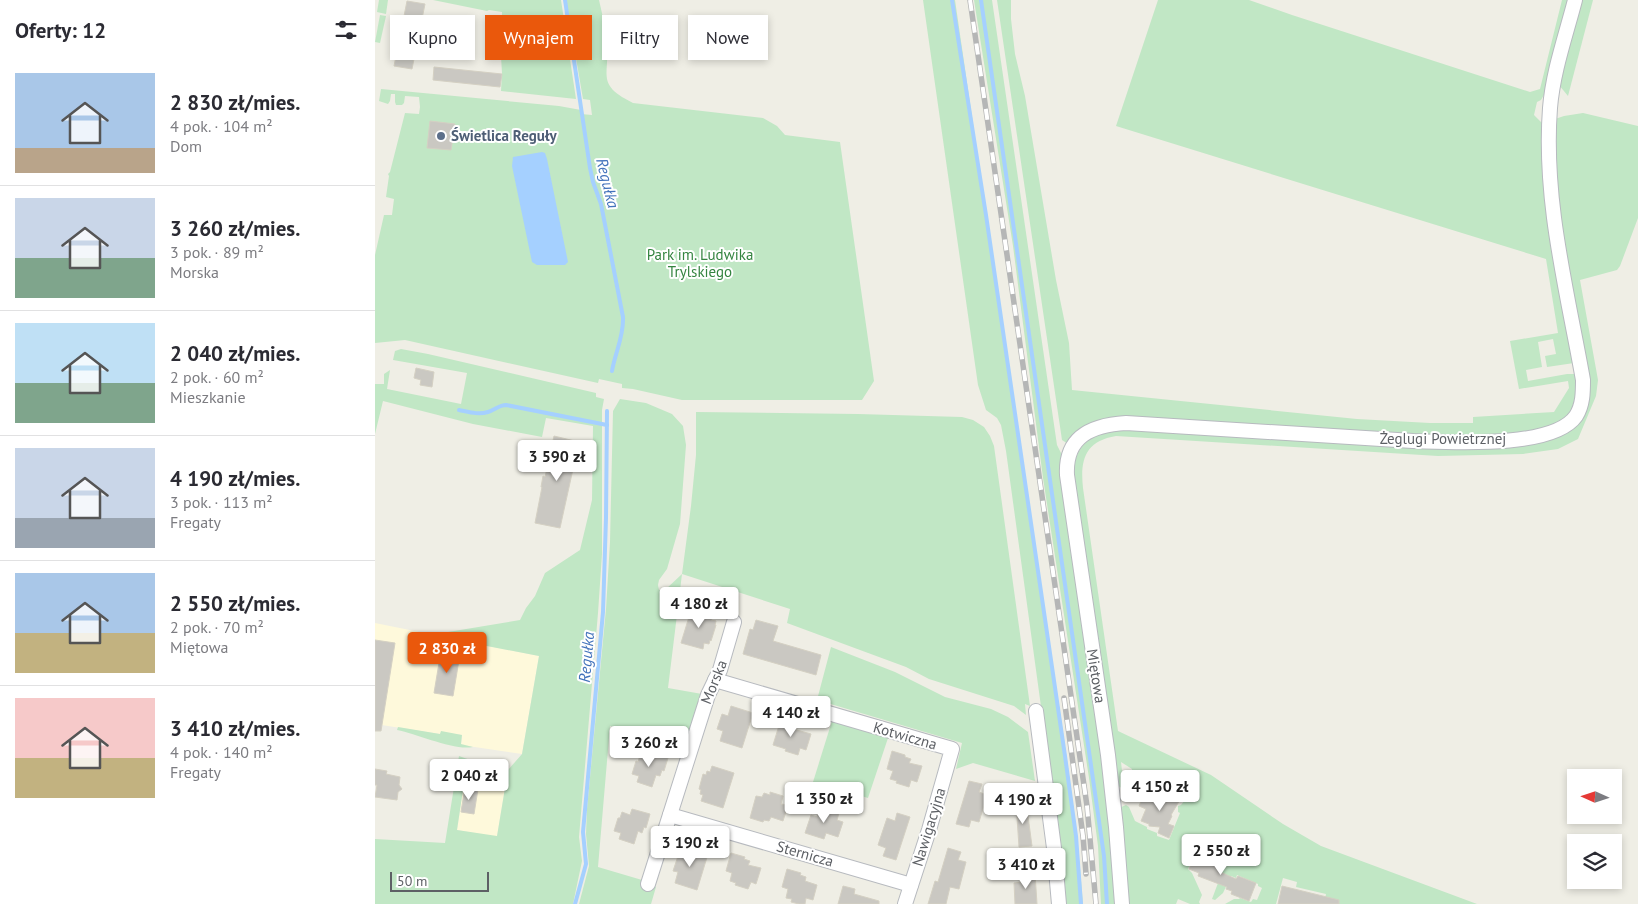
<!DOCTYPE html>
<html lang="pl">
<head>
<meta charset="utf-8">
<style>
  :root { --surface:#fff; --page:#f2f2f3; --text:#2b2b33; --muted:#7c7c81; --line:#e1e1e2; --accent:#ea580c }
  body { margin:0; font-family:"PT Sans",sans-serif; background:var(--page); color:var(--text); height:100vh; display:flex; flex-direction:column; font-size:19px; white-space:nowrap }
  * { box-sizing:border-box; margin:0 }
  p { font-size:16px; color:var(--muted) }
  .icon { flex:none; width:28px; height:28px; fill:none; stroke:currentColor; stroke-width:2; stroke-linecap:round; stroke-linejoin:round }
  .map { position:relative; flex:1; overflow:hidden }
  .drawer { display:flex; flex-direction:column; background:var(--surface); width:375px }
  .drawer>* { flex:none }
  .top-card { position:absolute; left:15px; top:15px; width:475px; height:45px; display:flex; gap:10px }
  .needle { width:32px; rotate:273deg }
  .fabs { position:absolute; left:1192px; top:769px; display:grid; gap:10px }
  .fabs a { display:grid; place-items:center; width:55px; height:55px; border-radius:0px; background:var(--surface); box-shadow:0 2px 8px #0003; font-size:25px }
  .scale { position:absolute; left:15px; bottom:12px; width:99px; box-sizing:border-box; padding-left:5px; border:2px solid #5d6065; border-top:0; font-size:14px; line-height:18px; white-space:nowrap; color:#5d6065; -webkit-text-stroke:4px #fff; paint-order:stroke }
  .price { position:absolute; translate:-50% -42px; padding:0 11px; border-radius:5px; background:#fff; color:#222; font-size:16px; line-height:32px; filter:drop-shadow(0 1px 2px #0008) }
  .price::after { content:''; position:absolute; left:50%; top:30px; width:15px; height:11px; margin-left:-8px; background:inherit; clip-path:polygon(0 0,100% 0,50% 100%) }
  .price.active { background:var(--accent); color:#fff }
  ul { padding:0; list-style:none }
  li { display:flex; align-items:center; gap:15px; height:125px; padding:0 15px }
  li+li { border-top:1px solid var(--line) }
  li span { display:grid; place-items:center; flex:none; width:140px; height:100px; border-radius:0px; color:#555 }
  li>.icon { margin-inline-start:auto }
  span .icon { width:60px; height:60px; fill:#fffc; stroke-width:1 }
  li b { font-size:21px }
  h2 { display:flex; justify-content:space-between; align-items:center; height:60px; padding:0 15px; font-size:21px }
  .chip { padding:0 18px; border-radius:0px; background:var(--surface); box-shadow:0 2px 8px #0003; font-size:18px; line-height:45px }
  .chip.active { background:var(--accent); color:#fff }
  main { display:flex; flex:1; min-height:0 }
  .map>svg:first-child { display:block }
  .commercial { fill:#fef9db }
  .green { fill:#c1e7c5 }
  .water { fill:#a5d0ff }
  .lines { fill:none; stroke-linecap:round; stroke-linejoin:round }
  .stream { stroke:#a5d0ff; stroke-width:4 }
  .building { fill:#cac8c2; stroke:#d4d0c3 }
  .minor-casing { stroke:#b7babf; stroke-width:16 }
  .minor { stroke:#fff; stroke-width:14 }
  .rail-casing { stroke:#b5b6b6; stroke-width:5.5 }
  .rail { stroke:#fff; stroke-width:4; stroke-dasharray:11; stroke-linecap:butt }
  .service-dot { fill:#5c6f8a; stroke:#fff; stroke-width:2 }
  .labels { text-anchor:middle; stroke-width:4; stroke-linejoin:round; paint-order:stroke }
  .service-label { font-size:15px; font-weight:bold; fill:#4e5e75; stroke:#fff; text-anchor:start }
  .park-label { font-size:15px; fill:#348440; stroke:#fff }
  .street-label { font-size:15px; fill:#5d6065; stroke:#fff }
  .water-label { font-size:16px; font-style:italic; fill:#4373bb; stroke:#fff }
</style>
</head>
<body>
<main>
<section class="drawer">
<h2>Oferty: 12<svg class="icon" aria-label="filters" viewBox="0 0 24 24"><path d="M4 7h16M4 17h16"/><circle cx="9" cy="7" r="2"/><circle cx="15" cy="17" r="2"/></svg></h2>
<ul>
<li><span style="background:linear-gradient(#a9c7e8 75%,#b9a48a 0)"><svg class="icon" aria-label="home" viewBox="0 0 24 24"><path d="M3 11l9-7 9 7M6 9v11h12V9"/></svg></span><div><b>2 830 zł/mies.</b><p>4 pok. · 104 m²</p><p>Dom</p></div></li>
<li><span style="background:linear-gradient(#c9d6e8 60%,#7fa58c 0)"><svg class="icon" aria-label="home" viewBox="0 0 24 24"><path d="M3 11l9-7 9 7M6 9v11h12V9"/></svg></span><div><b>3 260 zł/mies.</b><p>3 pok. · 89 m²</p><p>Morska</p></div></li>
<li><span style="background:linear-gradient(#bfe0f5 60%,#7fa58c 0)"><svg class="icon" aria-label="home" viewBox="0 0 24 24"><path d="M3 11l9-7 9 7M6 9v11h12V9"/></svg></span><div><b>2 040 zł/mies.</b><p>2 pok. · 60 m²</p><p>Mieszkanie</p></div></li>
<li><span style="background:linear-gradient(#c9d6e8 70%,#9aa5b1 0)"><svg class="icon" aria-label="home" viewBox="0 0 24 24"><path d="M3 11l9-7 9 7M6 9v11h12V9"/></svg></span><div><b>4 190 zł/mies.</b><p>3 pok. · 113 m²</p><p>Fregaty</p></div></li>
<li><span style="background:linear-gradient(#a9c7e8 60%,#c2b280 0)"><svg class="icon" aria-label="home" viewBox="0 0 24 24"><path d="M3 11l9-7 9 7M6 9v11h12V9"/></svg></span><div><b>2 550 zł/mies.</b><p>2 pok. · 70 m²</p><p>Miętowa</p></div></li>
<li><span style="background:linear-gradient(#f6c9c9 60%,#c2b280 0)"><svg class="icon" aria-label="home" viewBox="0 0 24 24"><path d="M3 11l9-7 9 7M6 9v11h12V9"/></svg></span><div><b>3 410 zł/mies.</b><p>4 pok. · 140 m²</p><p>Fregaty</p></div></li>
</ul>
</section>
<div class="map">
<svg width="1263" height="904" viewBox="0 0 1263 904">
  <rect width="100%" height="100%" fill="#efeee5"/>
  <g class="commercial">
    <polygon points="0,623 164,656 147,754 86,745 87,735 66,732 65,734 0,724"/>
    <polygon points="112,766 133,770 122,837 82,830 91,769 99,767"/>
  </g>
  <g class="green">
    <polygon points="4,0 13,0 11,14 2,12"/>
    <polygon points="58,0 186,0 201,99 126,91 127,73 126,57 127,12 114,10 112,11"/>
    <path d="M191 0H224C227 14 231 28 232 42 235 76 220 84 258 103L388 118 402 126 410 135 465 142 499 381 487 400H307L258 389 247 388V384L224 379 223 383 30 340 0 343V255L9 215H17L19 199 11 197 14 176 13 174 15 172 30 113 44 114 45 107 44 97 30 96 29 103 27 105H21L20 102V94H16L15 101 13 104 4 101 6 89 184 106 206 110V114L217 115 215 100 208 99Z"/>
    <path d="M548 0H580C608 194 637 387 665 581 681 689 700 796 708 904H690L678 794 631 451 626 425 622 418 611 410 603 385Z"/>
    <polygon points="599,0 617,0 682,445 687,455 685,466 687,492 730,781 741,904 726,904 723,846 714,778 668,478 638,246"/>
    <polygon points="622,0 636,0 636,19 640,54 650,96 681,280 694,343 697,390 982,419 1055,423 1098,423 1098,417 1179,412 1194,388 1193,381 1144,389 1135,341 1183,333 1171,259 741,126 783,0 874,0 917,15 1155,92 1165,89 1187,0 1195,0 1170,93 1166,100 1162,102 1159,115 1168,124 1199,363 1172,367 1170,356 1181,354 1178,339 1163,342 1167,367 1151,370 1153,381 1192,374 1201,374 1200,408 1189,421 1159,432 1094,437 725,420 708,427 693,444 687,440"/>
    <polygon points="1205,0 1218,0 1193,96 1184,85"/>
    <polygon points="5,15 11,16 5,43 0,42"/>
    <path d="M1208 113 1263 126V218L1245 266 1242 270 1205 280 1223 380 1221 396 1203 439 1183 449 1148 454 1063 456 741 436C710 441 705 460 708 488L743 731 836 775 908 824 946 846 1102 904H949L951 894 921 887 922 882 908 878 901 904H850L859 899H864L865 898 876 902 878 899 882 900 887 888 883 886V884L862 875 861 878 856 876 848 893 840 900 837 899 843 883 840 882 847 864 839 861 840 858 834 848 828 845 820 850 818 855 815 857 813 860 815 864 813 869 817 873 827 895 824 902 825 904H815L803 899 801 904H753L744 808 751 805 754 807 760 821 772 827V829L782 833V836L794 840 805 813 803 812V806L806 805 810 800 794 790C778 807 771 783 759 781L756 776 757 769 746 762 749 789 743 786 698 474C699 458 706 441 721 434 728 432 735 431 741 429L1168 441C1190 435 1199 430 1211 410L1189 249 1179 161 1180 119 1189 116Z"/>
    <polygon points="26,349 53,354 221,393 221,397 229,399 227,410 227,554 223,613 204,837 207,861 198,904 0,904 0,839 70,843 84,756 98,761 99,767 91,770 82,830 122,836 133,770 147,754 164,656 55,635 145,620 151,608 160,596 170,573 205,550 217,500 218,426 171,418 167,437 98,424 8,401 0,434 0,384 9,384 9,374 15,370 12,389 86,404 92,373 18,360 20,351"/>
    <polygon points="245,399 271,403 297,414 308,426 311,445 305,524 292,569 284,580 283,585 284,590 290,590 307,574 316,506 321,455 321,412 483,414 587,417 598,420 609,427 615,436 619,446 655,706 650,704 651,715 639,706 554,679 531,667 412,623 415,609 307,574 293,688 327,694 310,749 235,726 223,867 267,880 281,887 276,904 204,904 214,866 211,834 212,809 231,609 235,542 238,411"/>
    <polygon points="456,647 520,672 570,697 616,709 633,717 653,732 660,781 598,763 581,769 587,743 442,700"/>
    <polygon points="457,721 513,738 493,798 438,782"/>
    <path d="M23 727 65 734 66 731 87 735 86 744 98 747C79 751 43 734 22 730Z"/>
  </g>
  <polygon class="water" points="167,152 170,153 172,159 193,262 190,265 162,265 157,262 137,166 138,157"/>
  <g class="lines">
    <g class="stream">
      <path d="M190 0 215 168 218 182 226 204 248 317C249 336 240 353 237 371"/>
      <polyline points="577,0 611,215 690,756 701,836 706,904"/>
      <polyline points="606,0 723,814 729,856 732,904"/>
      <path d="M84 410C94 412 103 415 113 412 120 410 124 405 131 405L232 425"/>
      <polyline points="200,904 211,864 208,832 228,612 231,518 232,411"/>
    </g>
  </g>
  <g class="building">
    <polygon points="32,1 50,4 37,69 19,66"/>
    <polygon points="59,67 127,74 125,87 58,80"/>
    <polygon points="55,121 80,124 76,150 52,148"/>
    <polygon points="41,368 59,372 57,387 45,385 46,380 39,378"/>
    <polygon points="179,436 204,442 185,528 160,523 167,487 166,487 168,476 170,477"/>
    <polygon points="317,607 338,614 336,620 341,621 340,625 341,625 336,641 335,640 334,644 329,643 328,649 306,643"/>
    <polygon points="381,620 403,626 398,641 446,655 441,675 368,654 375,629 378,630"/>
    <polygon points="0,640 20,643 6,731 0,731"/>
    <polygon points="66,651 85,654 78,696 59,693"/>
    <polygon points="356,706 378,713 367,748 345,741 348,731 342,729 347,714 353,716"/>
    <polygon points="406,719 420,723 418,729 436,734 431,750 425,748 423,755 410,751 411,749 398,745"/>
    <polygon points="517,751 530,755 530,757 536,759 534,763 547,766 542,782 536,780 534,787 521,783 522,781 515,779 518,771 512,769"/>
    <polygon points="275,752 293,758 289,771 287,770 285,776 281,775 277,787 262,782 264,776 257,774 261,761 263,762 265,755 273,758"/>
    <polygon points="337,766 359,773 348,808 326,801 328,795 325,794 326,790 324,789 328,774 331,775 332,771 335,772"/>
    <polygon points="0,769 12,771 11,774 25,777 24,785 27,789 23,792 22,800 0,797 2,785 0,785"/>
    <polygon points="594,781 607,784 604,792 612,795 604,822 596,820 594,827 581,824"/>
    <polygon points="90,787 103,789 99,814 86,812"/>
    <polygon points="795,791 806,798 796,815 797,816 793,824 799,826 794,838 783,833 785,827 774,826 774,824 766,821 771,809 764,806 769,794 789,802"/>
    <polygon points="395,792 408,796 406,804 413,805 408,821 396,817 394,821 389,820 388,822 375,818 381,796 387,797 389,793 395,795"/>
    <polygon points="651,801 657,846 644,847 641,803"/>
    <polygon points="257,809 275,814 271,828 269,827 267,833 263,831 259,844 244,839 246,833 239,831 243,818 245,818 247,812 255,815"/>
    <polygon points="445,809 451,811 451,809 464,813 462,820 468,822 463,837 451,833 449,839 430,833 436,815 442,817"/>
    <polygon points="522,813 535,817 521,860 508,856 511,848 503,845 512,818 520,821"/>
    <polygon points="311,847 333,854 322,890 300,883 303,872 298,871 303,856 305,856 306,852 309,853"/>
    <polygon points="573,848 586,852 583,860 591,862 584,889 575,887 571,904 553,904 560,881 563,882"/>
    <polygon points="821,851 838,858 837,861 846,864 843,871 861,879 863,876 881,883 874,901 856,894 857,891 851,889 852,887 823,876 824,873 814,869 816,864 813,858 819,856"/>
    <polygon points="356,853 370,857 369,859 375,861 373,865 386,868 381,884 376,882 373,889 360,885 361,883 355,881 357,873 351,871"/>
    <polygon points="412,869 426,873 425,875 431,877 430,881 442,885 438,900 431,898 430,904 424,904 416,902 417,899 411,898 413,889 407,887"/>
    <polygon points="660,873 662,904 640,904 639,883 647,882 646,874"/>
    <polygon points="468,886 480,889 479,894 504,901 504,904 463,904"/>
    <polygon points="907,886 964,900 964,904 903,904"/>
  </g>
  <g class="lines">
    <defs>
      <g id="minor">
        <polyline points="340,680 577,749 554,830 530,904"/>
        <polyline points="661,711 679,848 684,904"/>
        <polyline points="295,815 536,885"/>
        <polyline points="273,884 333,695 345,670 359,622"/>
        <path d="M747 904 741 827 733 755 692 475C690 436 717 425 751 423L1038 441C1076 442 1178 449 1201 416 1208 405 1208 392 1208 380 1192 290 1168 200 1175 108 1178 71 1191 35 1200 0"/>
      </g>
    </defs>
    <use href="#minor" class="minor-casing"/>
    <use href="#minor" class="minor"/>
    <defs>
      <g id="rail">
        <polyline points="595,0 712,806 721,904"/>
        <polyline points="689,698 708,836 711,874"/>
      </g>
    </defs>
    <use href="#rail" class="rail-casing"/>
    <use href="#rail" class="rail"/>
  </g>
  <circle class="service-dot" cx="66" cy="136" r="5"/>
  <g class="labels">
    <g class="service-label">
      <text x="76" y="141">Świetlica Reguły</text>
    </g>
    <g class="park-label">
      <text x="325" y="260">Park im. Ludwika<tspan x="325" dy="17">Trylskiego</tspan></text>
    </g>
    <g class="street-label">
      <text x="1068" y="444">Żeglugi Powietrznej</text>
      <text transform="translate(721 676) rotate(81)" y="5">Miętowa</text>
      <text transform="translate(339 682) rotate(-68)" y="5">Morska</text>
      <text transform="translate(530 736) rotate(16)" y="5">Kotwiczna</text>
      <text transform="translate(554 827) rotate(-73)" y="5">Nawigacyjna</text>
      <text transform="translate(430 854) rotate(16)" y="5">Sternicza</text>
    </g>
    <g class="water-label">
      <text transform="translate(233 183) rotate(76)" y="6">Regułka</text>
      <text transform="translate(211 657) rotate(-85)" y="6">Regułka</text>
    </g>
  </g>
</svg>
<div class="fabs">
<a><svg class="needle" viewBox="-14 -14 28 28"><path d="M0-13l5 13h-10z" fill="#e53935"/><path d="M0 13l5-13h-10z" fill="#7c7c81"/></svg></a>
<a><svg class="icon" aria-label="layers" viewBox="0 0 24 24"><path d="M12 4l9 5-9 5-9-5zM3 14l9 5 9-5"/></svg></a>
</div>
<div class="scale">50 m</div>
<b class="price" style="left:182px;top:482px">3 590 zł</b>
<b class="price" style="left:324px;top:629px">4 180 zł</b>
<b class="price active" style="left:72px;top:674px">2 830 zł</b>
<b class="price" style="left:416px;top:738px">4 140 zł</b>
<b class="price" style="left:274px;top:768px">3 260 zł</b>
<b class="price" style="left:94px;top:801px">2 040 zł</b>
<b class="price" style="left:785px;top:812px">4 150 zł</b>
<b class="price" style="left:449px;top:824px">1 350 zł</b>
<b class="price" style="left:648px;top:825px">4 190 zł</b>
<b class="price" style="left:315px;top:868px">3 190 zł</b>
<b class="price" style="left:846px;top:876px">2 550 zł</b>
<b class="price" style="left:651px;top:890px">3 410 zł</b>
<div class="top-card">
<a class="chip">Kupno</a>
<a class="chip active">Wynajem</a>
<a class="chip">Filtry</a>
<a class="chip">Nowe</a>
</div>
</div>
</main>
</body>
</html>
